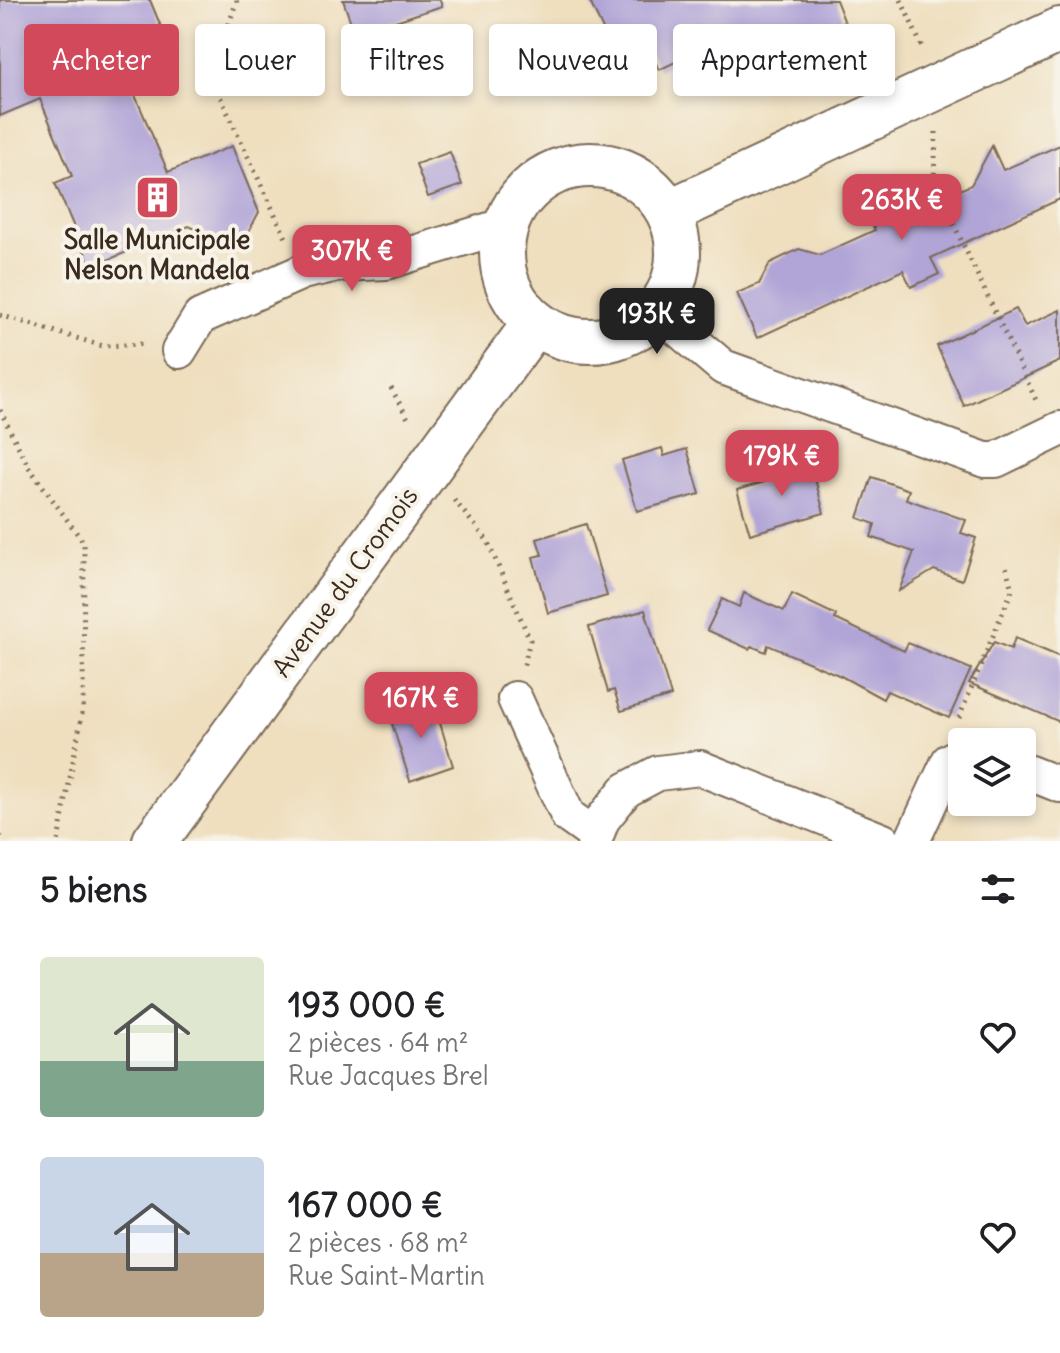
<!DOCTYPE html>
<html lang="fr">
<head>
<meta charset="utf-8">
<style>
  :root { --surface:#fff; --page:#f6f6f6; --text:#202124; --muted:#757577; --accent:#d1495b }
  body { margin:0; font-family:Delius,sans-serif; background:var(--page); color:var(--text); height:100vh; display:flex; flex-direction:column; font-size:30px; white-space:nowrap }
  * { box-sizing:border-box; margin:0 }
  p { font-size:26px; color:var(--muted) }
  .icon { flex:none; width:44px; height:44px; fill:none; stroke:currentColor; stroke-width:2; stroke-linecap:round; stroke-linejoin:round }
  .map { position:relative; height:841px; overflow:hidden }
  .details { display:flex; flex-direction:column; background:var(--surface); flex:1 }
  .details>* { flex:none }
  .hud { position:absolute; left:24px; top:24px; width:1012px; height:72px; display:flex; gap:16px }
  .fabs { position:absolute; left:948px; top:728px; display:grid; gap:16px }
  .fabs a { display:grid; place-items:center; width:88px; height:88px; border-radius:8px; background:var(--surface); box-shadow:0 4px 12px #0003; font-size:40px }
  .price { position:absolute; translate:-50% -68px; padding:0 18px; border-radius:16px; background:var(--accent); color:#fff; font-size:26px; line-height:52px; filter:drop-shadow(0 2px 4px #0008) }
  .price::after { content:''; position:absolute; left:50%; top:48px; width:24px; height:18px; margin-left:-12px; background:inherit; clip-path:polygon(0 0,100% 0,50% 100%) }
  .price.selected { background:#222; color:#fff }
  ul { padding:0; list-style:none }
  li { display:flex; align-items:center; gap:24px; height:200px; padding:0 40px }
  li span { display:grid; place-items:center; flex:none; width:224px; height:160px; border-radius:8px; color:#555 }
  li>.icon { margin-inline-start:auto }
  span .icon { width:96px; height:96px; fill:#fffc; stroke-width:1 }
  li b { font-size:34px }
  h2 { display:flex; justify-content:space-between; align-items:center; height:96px; padding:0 40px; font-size:34px }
  .chip { padding:0 28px; border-radius:8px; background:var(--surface); box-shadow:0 4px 12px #0003; font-size:28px; line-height:72px }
  .chip.selected { background:var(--accent); color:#fff }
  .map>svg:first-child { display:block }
  .building { fill:#b1a4d7 }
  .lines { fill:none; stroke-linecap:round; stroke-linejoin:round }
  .street-casing { stroke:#7a6956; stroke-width:38 }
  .secondary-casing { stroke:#7a6956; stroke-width:48 }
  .path { stroke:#7a6956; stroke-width:5; stroke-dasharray:2 6; stroke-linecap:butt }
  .street { stroke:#fff; stroke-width:34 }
  .secondary { stroke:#fff; stroke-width:44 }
  .labels { text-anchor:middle; stroke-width:8; stroke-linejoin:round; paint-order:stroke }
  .poi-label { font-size:26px; font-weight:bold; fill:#3b2a1e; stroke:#f7f3e8 }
  .street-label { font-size:26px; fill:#3b2a1e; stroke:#f7f3e8 }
</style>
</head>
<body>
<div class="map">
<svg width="1060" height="841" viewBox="0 0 1060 841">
  <rect width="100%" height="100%" fill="#f7f3e8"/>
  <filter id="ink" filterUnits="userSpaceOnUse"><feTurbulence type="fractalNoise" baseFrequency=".0125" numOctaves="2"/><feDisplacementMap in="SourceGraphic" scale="16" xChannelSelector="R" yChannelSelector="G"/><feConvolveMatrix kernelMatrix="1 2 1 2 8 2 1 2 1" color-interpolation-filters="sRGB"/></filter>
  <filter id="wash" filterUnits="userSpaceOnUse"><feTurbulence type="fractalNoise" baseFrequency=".006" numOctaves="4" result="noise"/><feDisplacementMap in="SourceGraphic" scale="32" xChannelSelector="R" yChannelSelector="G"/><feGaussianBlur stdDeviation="1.8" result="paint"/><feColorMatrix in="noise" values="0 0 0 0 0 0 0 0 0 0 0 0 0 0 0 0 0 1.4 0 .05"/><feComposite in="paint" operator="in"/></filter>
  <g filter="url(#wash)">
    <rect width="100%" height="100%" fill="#efdfbf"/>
    <g id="blocks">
      <g class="building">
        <polygon points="0,0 150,0 169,46 122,65 168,172 232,146 259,212 246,237 230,244 189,226 91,267 55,183 72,176 40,99 0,116"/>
        <polygon points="343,0 440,0 442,6 355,34"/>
        <polygon points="589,0 836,0 845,23 726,77 712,44 659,70 648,47 618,61"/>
        <polygon points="1060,145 1060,199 931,258 939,274 911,287 903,270 757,338 737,293 759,284 770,263 799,249 820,255 875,230 861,200 898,218 971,185 992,146 1003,170"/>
        <polygon points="450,152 462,185 428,197 416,164"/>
        <polygon points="1016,309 1025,326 1060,310 1060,361 964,406 937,346"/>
        <polygon points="662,448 664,456 687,449 700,494 637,511 622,460"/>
        <polygon points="810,460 824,513 750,534 737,490 765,482 764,474"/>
        <polygon points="872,477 909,490 906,499 966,520 961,533 976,538 962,580 934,570 899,591 914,552 871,537 875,524 858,518"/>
        <polygon points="586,524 607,596 548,613 533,557 542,555 537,539"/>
        <polygon points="744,593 784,611 792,594 836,615 835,619 904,651 908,643 971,669 949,718 887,691 883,699 841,676 768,645 766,652 751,646 749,649 707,630 722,599 739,607"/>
        <polygon points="645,610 671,696 621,711 614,690 608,692 589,627"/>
        <polygon points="1015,638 1060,657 1060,722 969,683 994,642 1011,649"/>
        <polygon points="433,700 453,766 410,781 389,714"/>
      </g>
    </g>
  </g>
  <g filter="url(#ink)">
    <use href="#blocks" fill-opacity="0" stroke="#7a6956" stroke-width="2"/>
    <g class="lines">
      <defs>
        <g id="street">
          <polyline points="657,311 723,367 985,460 996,460 1060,429"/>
          <polyline points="179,351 200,317 302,272 338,264 386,262 506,225"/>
          <polyline points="515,699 568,816 596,836 594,841"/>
          <polyline points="1022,770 1060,785"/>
          <polyline points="596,836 602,820 626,790 658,773 700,768 883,841"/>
          <polyline points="912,841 949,761 962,754"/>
        </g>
        <g id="secondary">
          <circle cx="590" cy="253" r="88"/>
          <polyline points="669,212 1060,30"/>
          <polyline points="155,841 535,323"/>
        </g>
      </defs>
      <use href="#street" class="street-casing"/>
      <use href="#secondary" class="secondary-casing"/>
      <g class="path">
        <polyline points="237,0 211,77 286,238"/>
        <polyline points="901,0 923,49"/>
        <polyline points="936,132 934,182 1036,400"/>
        <polyline points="0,315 103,346 143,344"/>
        <polyline points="391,388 410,422"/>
        <polyline points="0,410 28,466 84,543 83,709 58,841"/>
        <polyline points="454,500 487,540 530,640 524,665"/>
        <polyline points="959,718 1012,590 1005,562"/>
        <polyline points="0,836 4,841"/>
      </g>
      <use href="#street" class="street"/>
      <use href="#secondary" class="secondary"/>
    </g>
  </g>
  <defs>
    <symbol id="building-square" viewBox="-11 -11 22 22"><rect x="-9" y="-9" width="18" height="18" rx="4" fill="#d1495b" stroke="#f7f3e8"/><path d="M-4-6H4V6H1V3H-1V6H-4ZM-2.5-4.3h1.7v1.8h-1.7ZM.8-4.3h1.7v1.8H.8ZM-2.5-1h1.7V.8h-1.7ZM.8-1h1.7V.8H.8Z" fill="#fff"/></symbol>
  </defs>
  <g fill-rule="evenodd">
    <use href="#building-square" x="132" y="172" width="51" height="51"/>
  </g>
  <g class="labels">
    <g class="poi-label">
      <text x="157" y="249">Salle Municipale<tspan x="157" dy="30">Nelson Mandela</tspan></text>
    </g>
    <g class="street-label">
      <text transform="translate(345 582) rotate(-54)" y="9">Avenue du Cromois</text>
    </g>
  </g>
</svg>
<div class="fabs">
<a><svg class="icon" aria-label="layers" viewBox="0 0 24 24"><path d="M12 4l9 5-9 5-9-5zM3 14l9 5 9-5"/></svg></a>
</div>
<b class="price" style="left:902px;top:242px">263K €</b>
<b class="price" style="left:352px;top:293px">307K €</b>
<b class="price selected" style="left:657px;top:356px">193K €</b>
<b class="price" style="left:782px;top:498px">179K €</b>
<b class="price" style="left:421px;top:740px">167K €</b>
<div class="hud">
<a class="chip selected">Acheter</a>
<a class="chip">Louer</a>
<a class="chip">Filtres</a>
<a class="chip">Nouveau</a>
<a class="chip">Appartement</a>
</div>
</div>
<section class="details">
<h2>5 biens<svg class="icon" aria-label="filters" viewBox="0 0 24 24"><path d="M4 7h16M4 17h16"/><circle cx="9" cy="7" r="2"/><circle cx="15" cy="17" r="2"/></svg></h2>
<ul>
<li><span style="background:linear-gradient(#dfe7d0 65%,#7fa58c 0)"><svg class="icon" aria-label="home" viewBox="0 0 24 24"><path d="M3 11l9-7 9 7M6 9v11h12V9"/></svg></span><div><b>193 000 €</b><p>2 pièces · 64 m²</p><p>Rue Jacques Brel</p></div><svg class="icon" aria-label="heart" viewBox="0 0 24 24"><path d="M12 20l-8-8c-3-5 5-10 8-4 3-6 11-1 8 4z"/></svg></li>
<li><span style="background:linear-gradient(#c9d6e8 60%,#b9a48a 0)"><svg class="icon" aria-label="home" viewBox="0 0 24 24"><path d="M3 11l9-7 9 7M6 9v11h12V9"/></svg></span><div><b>167 000 €</b><p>2 pièces · 68 m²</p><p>Rue Saint-Martin</p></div><svg class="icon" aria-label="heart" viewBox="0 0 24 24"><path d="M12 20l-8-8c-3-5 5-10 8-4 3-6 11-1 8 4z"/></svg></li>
</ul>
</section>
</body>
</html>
